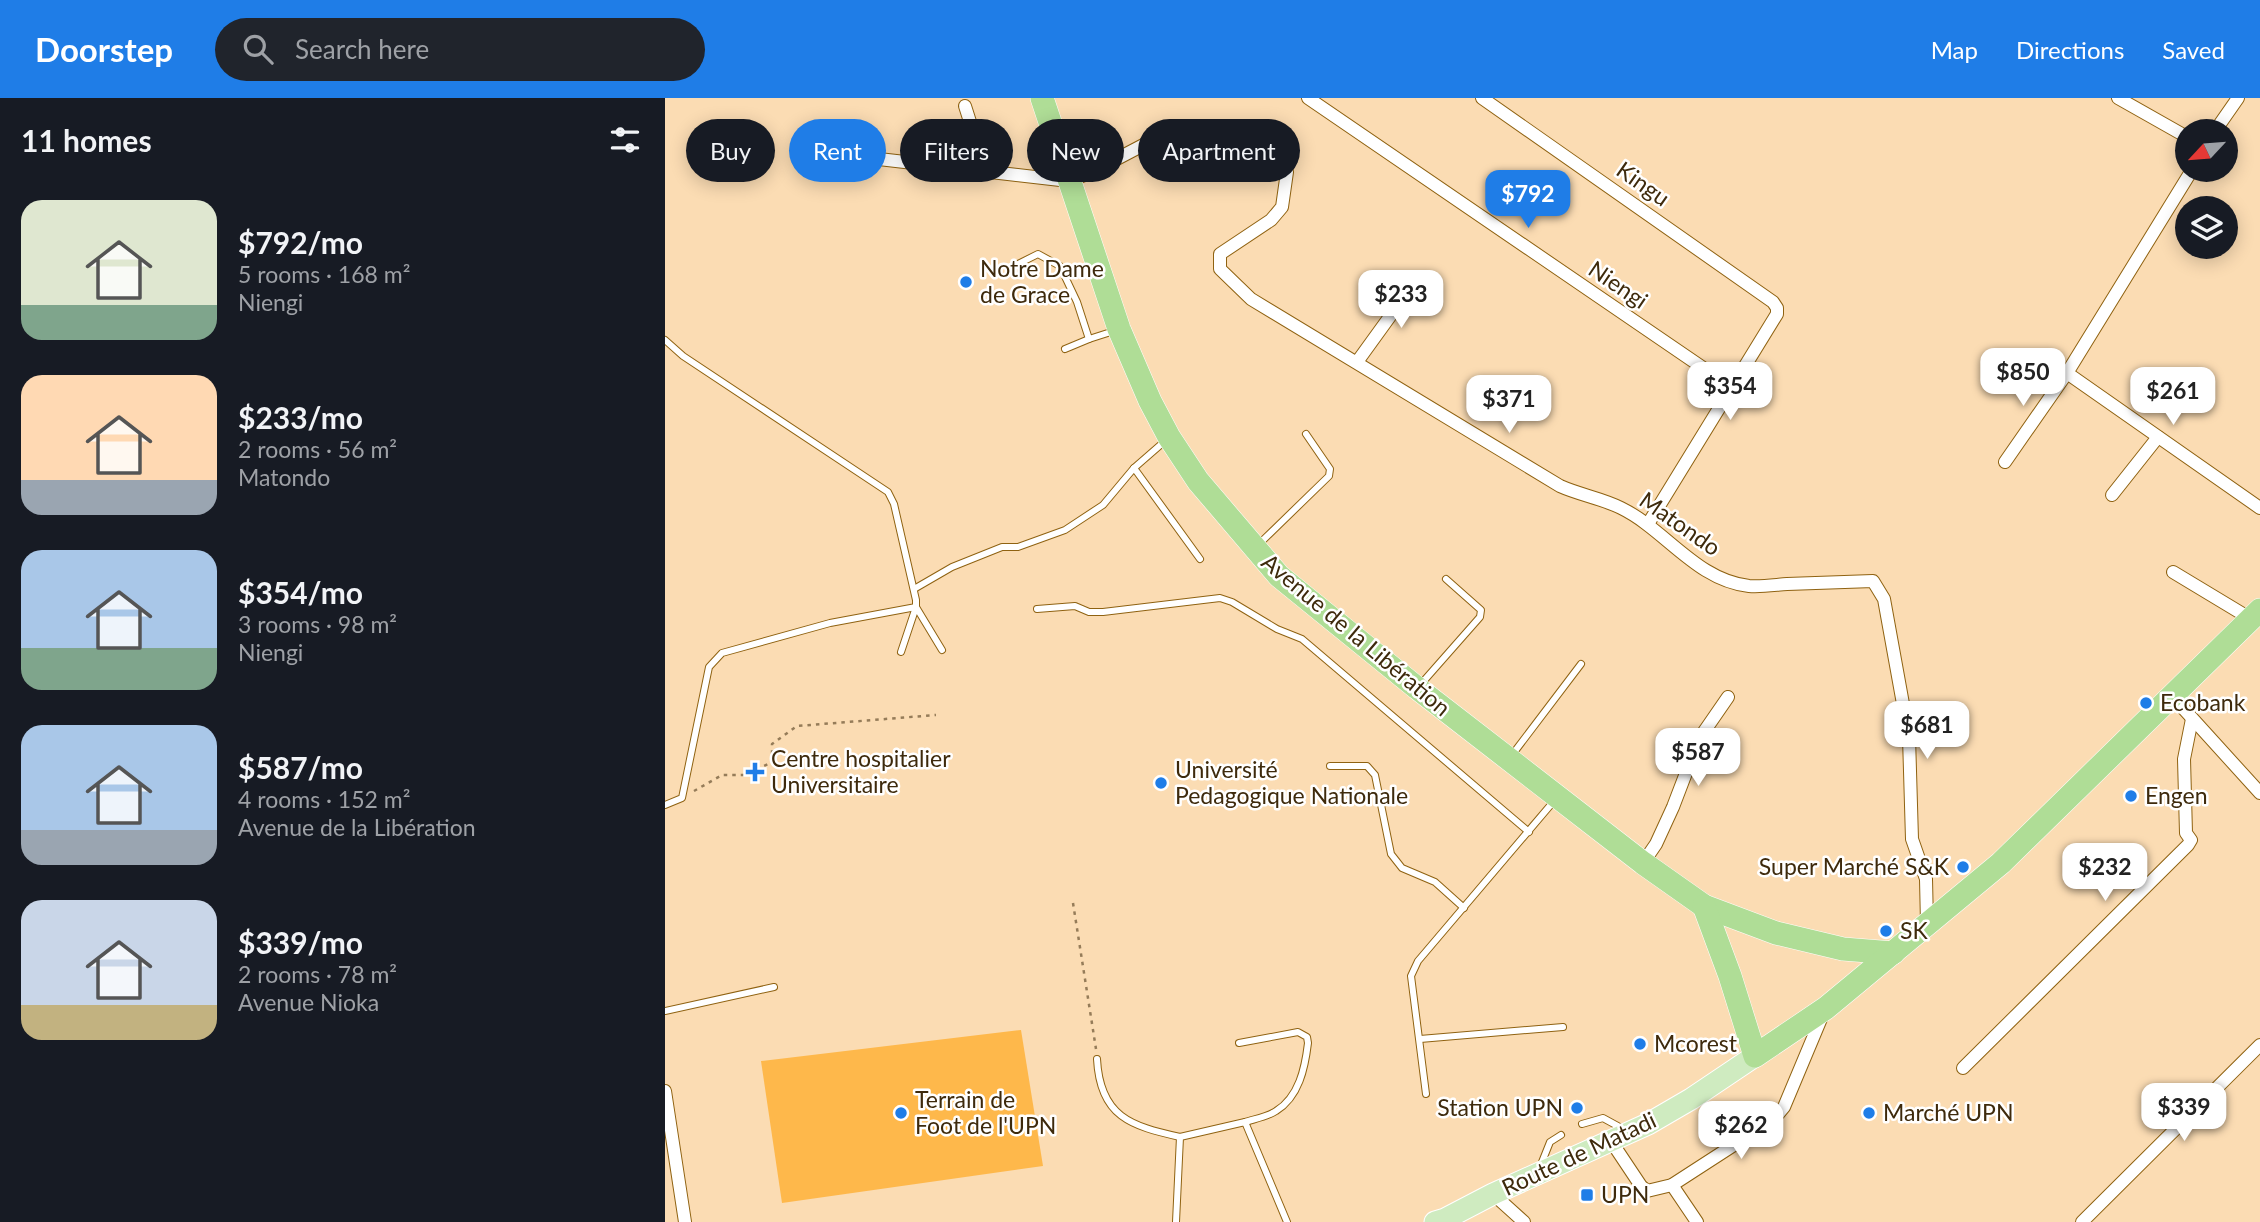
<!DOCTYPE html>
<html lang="en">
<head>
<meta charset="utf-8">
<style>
  :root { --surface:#171b24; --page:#20242c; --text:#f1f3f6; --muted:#9ea1a6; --accent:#1f7de7 }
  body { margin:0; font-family:Lato,sans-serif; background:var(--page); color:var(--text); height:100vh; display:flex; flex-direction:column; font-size:26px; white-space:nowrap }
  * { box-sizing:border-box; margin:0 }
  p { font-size:23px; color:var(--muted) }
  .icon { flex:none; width:38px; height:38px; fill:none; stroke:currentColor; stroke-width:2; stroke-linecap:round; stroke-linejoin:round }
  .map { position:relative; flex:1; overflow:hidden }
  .panel { display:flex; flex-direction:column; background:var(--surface); width:665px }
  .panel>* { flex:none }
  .guide { position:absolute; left:21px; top:21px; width:665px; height:63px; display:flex; gap:14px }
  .needle { width:46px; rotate:244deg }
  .tools { position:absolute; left:1510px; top:21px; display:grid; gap:14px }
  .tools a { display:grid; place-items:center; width:63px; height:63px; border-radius:50%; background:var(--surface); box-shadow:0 4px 18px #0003; font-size:35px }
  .price { position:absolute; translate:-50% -60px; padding:0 16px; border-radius:14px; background:#fff; color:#222; font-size:23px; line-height:46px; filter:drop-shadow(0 2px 4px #0008) }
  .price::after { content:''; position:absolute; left:50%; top:42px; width:21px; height:16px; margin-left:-10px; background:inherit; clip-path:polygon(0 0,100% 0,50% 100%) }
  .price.selected { background:var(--accent); color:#fff }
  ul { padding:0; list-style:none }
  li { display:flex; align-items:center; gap:21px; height:175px; padding:0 21px }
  li span { display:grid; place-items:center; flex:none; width:196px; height:140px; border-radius:21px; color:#555 }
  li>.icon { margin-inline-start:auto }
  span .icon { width:84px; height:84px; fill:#fffc; stroke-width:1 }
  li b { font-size:30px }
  h2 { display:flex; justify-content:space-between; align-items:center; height:84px; padding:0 21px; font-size:30px }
  .tag { padding:0 24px; border-radius:32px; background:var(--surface); box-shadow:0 4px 18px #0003; font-size:24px; line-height:63px }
  .tag.selected { background:var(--accent); color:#fff }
  header { display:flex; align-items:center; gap:42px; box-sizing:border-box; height:98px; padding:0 35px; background:var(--accent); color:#fff }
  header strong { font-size:33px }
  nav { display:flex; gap:38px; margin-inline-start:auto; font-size:24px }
  .search { width:490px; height:63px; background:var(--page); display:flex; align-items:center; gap:18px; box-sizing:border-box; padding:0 24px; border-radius:38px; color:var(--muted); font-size:26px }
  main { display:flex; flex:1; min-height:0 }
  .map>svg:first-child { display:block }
  .green { fill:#feb84b }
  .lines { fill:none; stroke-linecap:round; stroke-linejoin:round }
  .lane-casing { stroke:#8f6211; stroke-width:8 }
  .street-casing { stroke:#8f6211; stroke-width:14 }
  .primary-casing { stroke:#fff; stroke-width:23 }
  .highway-casing { stroke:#fff; stroke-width:24 }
  .path { stroke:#957c59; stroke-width:2.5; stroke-dasharray:3.5 5; stroke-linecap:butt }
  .lane { stroke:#fff; stroke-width:6 }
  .street { stroke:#fff; stroke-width:12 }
  .primary { stroke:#cfebc0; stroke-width:21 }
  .highway { stroke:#afdd96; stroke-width:23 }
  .poi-dot { fill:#1f7de7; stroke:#fff; stroke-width:2.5 }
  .labels { text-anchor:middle; stroke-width:5; stroke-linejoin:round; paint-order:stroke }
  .street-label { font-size:23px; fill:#3e2a0c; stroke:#fff }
  .poi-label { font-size:23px; fill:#3e2a0c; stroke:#fff; text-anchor:start }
</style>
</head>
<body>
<header>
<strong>Doorstep</strong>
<div class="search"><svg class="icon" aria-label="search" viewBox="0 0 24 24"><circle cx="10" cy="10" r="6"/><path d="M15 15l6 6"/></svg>Search here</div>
<nav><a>Map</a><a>Directions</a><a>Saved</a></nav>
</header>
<main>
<section class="panel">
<h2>11 homes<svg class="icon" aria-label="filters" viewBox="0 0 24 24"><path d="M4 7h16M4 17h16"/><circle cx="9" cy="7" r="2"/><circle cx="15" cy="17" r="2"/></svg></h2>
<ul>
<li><span style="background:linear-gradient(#dfe7d0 75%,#7fa58c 0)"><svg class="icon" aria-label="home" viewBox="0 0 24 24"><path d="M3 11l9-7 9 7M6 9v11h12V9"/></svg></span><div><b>$792/mo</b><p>5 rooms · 168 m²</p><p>Niengi</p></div></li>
<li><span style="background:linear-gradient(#ffd9b3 75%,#9aa5b1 0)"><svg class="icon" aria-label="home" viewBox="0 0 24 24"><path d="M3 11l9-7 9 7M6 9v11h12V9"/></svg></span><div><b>$233/mo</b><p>2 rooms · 56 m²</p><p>Matondo</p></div></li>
<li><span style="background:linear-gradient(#a9c7e8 70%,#7fa58c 0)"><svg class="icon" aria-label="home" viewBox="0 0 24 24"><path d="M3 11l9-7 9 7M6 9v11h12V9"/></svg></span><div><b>$354/mo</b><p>3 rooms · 98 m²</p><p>Niengi</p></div></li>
<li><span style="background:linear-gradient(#a9c7e8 75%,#9aa5b1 0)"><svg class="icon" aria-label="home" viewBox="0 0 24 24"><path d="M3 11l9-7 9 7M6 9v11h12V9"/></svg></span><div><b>$587/mo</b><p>4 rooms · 152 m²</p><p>Avenue de la Libération</p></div></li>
<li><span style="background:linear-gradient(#c9d6e8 75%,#c2b280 0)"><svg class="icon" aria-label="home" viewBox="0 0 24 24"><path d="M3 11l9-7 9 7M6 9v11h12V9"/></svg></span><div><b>$339/mo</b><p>2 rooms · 78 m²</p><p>Avenue Nioka</p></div></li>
</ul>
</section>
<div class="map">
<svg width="1595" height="1124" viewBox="0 0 1595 1124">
  <rect width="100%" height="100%" fill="#fbdcb3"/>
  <polygon class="green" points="356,932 378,1068 117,1105 96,963"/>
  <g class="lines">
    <defs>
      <g id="lane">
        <polyline points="349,168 373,156 395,168 412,204 424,241 449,233"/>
        <polyline points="0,242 18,258 223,394 229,406 251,502 251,509 165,525 57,555 44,569 17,700 0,707"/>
        <polyline points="400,251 424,241"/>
        <polyline points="469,370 535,461"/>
        <polyline points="593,447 664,378 665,371 641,336"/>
        <polyline points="249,491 287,469 337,449 353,449 400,432 438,407 469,370 500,343"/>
        <polyline points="372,511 410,508 424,514 438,514 555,500 567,504 612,531 637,541 864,734"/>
        <polyline points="236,554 251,509 277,552"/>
        <polyline points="756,586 815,519 816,512 781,481"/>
        <polyline points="847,657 916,566"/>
        <polyline points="665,668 702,668 710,677 726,756 737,770 770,784 799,810"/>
        <polyline points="0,913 109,889"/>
        <polyline points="755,941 898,929"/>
        <path d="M574 945 633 934 642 939 643 945C640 970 634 999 611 1013 602 1019 589 1021 580 1024"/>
        <path d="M432 961C435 1019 466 1028 515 1039"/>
        <polyline points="761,996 746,878 753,863 889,703"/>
        <polyline points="917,1026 938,1020 960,1032"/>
        <polyline points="875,1069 885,1044 896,1037"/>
        <polyline points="511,1124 515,1039 580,1024 622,1124"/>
      </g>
      <g id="street">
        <polyline points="643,0 1066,289"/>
        <polyline points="817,0 1108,204 1112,210 1112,216 983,426"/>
        <polyline points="1453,0 1522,39"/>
        <polyline points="300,8 321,74"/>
        <polyline points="1550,33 1573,0"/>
        <polyline points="188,58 404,83 425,75 503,34"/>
        <path d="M622 74 617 109 606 122 555 156V171L586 201 895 388C915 397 936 400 956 410 1001 432 1031 482 1084 488 1096 489 1109 487 1122 486 1150 485 1179 484 1208 483L1219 501 1244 639 1247 741 1261 781 1262 826"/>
        <polyline points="692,264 752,181"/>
        <polyline points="1402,275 1595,410"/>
        <polyline points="1340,364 1402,275 1527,72"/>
        <polyline points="1447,397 1493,339"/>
        <polyline points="1508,474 1586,521"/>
        <polyline points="1507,598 1595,695"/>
        <polyline points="978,765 991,746 1008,709 1034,641 1063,599"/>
        <polyline points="1298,970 1523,747 1526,742 1521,735 1519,661 1527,621"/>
        <polyline points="0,993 20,1124"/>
        <polyline points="946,1043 976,1088 982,1093 1007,1087 1109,1021 1119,1009 1158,916"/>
        <polyline points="1007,1087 1032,1124"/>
        <polyline points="828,1096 859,1124"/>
        <polyline points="1417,1124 1595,947"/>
      </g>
      <polyline id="primary" points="770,1124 780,1121 828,1096 983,1026 1026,1001 1090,958"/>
      <g id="highway">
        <polyline points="377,0 454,231 485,303 504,339 533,383 614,478 752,590 978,765 1039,808 1111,835 1178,851 1228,855"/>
        <polyline points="1039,808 1065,878 1090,958 1161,910 1336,765 1595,512"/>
      </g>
    </defs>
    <use href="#lane" class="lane-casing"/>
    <use href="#street" class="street-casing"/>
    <use href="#primary" class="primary-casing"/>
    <use href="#highway" class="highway-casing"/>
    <g class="path">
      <polyline points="29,693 57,677 80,677 107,664 107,646 132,628 271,617"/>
      <polyline points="408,805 431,951"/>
    </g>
    <use href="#lane" class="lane"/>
    <use href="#street" class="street"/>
    <use href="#primary" class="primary"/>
    <use href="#highway" class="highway"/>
  </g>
  <g class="poi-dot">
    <circle cx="301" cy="184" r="7"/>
    <circle cx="1481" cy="605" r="7"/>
    <path d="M86.5 663.5h7v7h7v7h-7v7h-7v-7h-7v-7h7z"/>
    <circle cx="496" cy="685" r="7"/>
    <circle cx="1466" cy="698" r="7"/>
    <circle cx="1298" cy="769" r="7"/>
    <circle cx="1221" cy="833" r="7"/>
    <circle cx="975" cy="946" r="7"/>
    <circle cx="912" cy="1010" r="7"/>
    <circle cx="236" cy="1015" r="7"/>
    <circle cx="1204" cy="1015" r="7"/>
    <rect x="915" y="1090" width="14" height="14" rx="3.5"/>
  </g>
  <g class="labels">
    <g class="street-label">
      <text transform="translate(978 86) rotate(35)" y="8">Kingu</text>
      <text transform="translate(953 187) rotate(34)" y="8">Niengi</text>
      <text transform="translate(1015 426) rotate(35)" y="8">Matondo</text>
      <text transform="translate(691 537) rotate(40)" y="8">Avenue de la Libération</text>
      <text transform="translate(914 1056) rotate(-25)" y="8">Route de Matadi</text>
    </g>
    <g class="poi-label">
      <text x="315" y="179">Notre Dame<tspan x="315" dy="26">de Grace</tspan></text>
      <text x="1495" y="613">Ecobank</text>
      <text x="106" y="669">Centre hospitalier<tspan x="106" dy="26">Universitaire</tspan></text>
      <text x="510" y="680">Université<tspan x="510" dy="26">Pedagogique Nationale</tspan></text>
      <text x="1480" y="706">Engen</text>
      <text x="1284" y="777" text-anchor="end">Super Marché S&amp;K</text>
      <text x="1235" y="841">SK</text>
      <text x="989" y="954">Mcorest</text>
      <text x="250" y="1010">Terrain de<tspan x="250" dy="26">Foot de l'UPN</tspan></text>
      <text x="898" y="1018" text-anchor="end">Station UPN</text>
      <text x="1218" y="1023">Marché UPN</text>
      <text x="936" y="1105">UPN</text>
    </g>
  </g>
</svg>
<div class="tools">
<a><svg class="needle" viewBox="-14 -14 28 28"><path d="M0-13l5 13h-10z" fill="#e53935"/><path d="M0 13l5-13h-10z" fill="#9ea1a6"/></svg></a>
<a><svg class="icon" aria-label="layers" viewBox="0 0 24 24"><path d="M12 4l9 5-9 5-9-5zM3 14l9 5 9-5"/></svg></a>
</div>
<b class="price selected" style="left:863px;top:132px">$792</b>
<b class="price" style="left:736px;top:232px">$233</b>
<b class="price" style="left:1358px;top:310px">$850</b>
<b class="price" style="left:1065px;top:324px">$354</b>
<b class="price" style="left:1508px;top:329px">$261</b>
<b class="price" style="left:844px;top:337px">$371</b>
<b class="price" style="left:1262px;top:663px">$681</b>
<b class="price" style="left:1033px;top:690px">$587</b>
<b class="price" style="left:1440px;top:805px">$232</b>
<b class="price" style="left:1519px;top:1045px">$339</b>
<b class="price" style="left:1076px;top:1063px">$262</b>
<div class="guide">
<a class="tag">Buy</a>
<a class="tag selected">Rent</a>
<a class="tag">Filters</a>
<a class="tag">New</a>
<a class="tag">Apartment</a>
</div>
</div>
</main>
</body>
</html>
